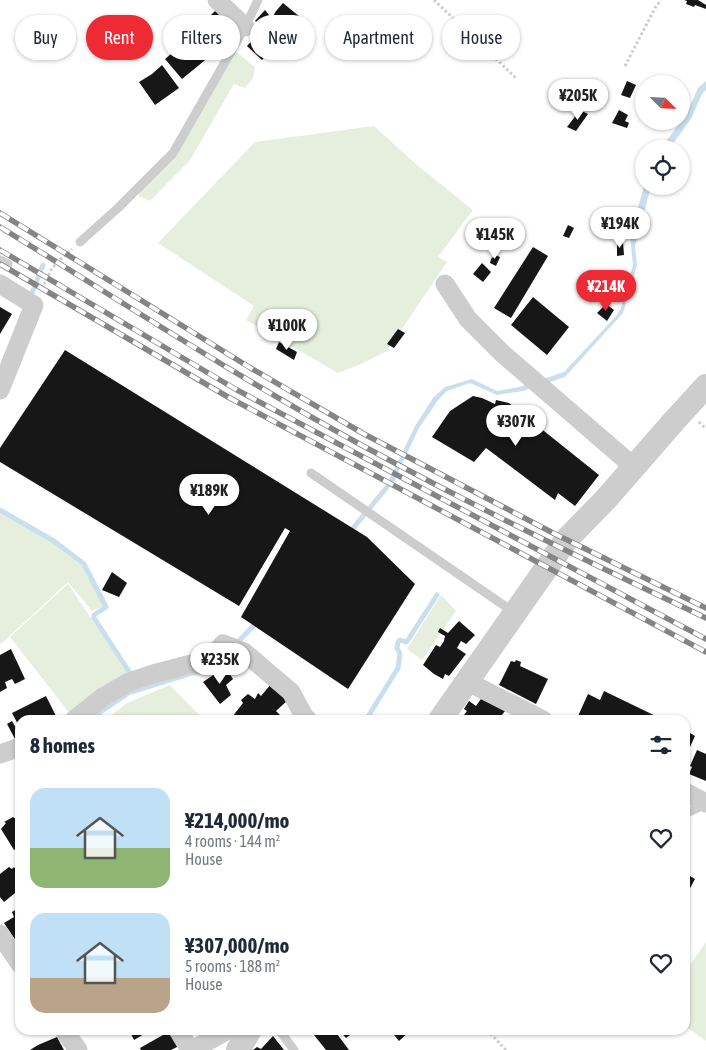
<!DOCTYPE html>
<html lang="en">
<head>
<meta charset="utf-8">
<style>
  :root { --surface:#fff; --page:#f2f2f3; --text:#1f2937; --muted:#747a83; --accent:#ee2b34 }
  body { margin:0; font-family:"Asap Condensed",sans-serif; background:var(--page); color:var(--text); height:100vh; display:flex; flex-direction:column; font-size:19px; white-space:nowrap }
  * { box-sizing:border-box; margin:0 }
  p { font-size:16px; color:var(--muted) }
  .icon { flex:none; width:28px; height:28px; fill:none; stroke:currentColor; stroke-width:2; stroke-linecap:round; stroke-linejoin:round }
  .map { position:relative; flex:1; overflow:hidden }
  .details { position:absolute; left:15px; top:715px; width:675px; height:320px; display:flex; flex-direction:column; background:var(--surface); border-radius:15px; box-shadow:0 1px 4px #0004 }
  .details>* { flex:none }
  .banner { position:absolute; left:15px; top:15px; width:676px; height:45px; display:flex; gap:10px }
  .needle { width:32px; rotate:114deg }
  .controls { position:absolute; left:635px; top:75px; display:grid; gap:10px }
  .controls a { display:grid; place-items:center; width:55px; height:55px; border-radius:50%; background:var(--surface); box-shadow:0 1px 4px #0004; font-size:25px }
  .price { position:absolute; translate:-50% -42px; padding:0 11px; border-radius:18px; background:#fff; color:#222; font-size:16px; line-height:32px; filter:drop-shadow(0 1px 2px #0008) }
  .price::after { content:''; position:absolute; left:50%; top:30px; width:15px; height:11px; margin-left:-8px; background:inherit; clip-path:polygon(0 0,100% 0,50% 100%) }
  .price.active { background:var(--accent); color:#fff }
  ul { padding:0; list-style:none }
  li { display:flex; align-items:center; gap:15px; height:125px; padding:0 15px }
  li span { display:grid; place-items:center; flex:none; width:140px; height:100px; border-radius:15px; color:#555 }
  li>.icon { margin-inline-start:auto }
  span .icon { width:60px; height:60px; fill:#fffc; stroke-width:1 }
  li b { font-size:21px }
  h2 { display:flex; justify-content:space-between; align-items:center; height:60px; padding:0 15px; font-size:21px }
  .tag { padding:0 18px; border-radius:22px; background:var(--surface); box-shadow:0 1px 4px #0004; font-size:18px; line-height:45px }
  .tag.active { background:var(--accent); color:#fff }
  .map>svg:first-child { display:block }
  .green { fill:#e6eede }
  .water { fill:#c9dfee }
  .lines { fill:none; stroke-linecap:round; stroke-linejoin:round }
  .stream { stroke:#c9dfee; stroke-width:5 }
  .building { fill:#171717 }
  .path { stroke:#cdcdcd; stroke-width:3; stroke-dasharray:2.5 2.5; stroke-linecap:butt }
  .service { stroke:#cdcdcd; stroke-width:9 }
  .minor { stroke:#cdcdcd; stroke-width:19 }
  .tertiary { stroke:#cdcdcd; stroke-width:24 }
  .rail-casing { stroke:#858585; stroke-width:5.5 }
  .rail { stroke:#fff; stroke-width:4; stroke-dasharray:11; stroke-linecap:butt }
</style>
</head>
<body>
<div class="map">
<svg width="706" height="1050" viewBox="0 0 706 1050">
  <rect width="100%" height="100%" fill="#fff"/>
  <g class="green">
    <polygon points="235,51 255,67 253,78 245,88 234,84 190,160 150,201 139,196 139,192 177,153"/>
    <polygon points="374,126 417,165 473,210 438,257 447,262 387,351 361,364 338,373 246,320 254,306 158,243 255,142"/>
    <polygon points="0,513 51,541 82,566 104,606 92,611 68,582 3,642 0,644"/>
    <polygon points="68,584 130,676 71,715 10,637"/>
    <polygon points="441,595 456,611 422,660 407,649"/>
    <polygon points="170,685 204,720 105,720 127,703"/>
    <polygon points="706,942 706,1041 685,1026 685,972"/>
  </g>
  <g class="water">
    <polygon points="706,81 706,90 702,94 691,119 669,149 660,149 686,115 698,88"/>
    <polygon points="644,186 651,186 635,246 637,265 623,313 565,377 523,391 497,395 470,383 447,391 439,399 419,428 394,481 389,480 415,426 433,398 445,387 472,379 497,391 519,387 564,372 617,315 621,308 633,265 630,236"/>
    <polygon points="217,661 222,666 212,672 191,676 130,695 93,720 84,720 126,693"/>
  </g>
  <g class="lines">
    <g class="stream">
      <polyline points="30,298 43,265"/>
      <polyline points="0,510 54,541 84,564 106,607 94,615 94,618 132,676"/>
      <polyline points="350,532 392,481 394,476"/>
      <polyline points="236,644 258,621"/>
      <polyline points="214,667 219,665 231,651"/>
      <polyline points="366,720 398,668 400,654 397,648 398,642 400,640 406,642 408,640 437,595"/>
    </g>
  </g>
  <g class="building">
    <polygon points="684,0 698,0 706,5 706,9 695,5 694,7 686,4 687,1"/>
    <polygon points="283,3 300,17 283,38 268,26 276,11"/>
    <polygon points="216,10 234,30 221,42 204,22"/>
    <polygon points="265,10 269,15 260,25 255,21"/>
    <polygon points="266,29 278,42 262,60 247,46 260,32 262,33"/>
    <polygon points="199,33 215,52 182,79 165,59 179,47 179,43 185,37 190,40"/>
    <polygon points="162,65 179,88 155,105 139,82 152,74"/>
    <polygon points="627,81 636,85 630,98 621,95"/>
    <polygon points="580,110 588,114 576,131 567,127"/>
    <polygon points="619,110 628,115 625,121 629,123 627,128 612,123"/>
    <polygon points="568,225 574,228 569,238 563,236"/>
    <polygon points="617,242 623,242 624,255 617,256"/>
    <polygon points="533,247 548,256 511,318 494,308"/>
    <polygon points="495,255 500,257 496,266 490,263 491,259"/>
    <polygon points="482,263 491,272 483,282 473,274"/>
    <polygon points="533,297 569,327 547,355 511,325"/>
    <polygon points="606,304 614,310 607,321 597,313"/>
    <polygon points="0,307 12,314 0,334"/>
    <polygon points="398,329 405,333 394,348 387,344"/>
    <polygon points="279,342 297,352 294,360 276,349"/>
    <polygon points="65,350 367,537 415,584 348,689 241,617 290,531 285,528 239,606 0,462 0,448"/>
    <polygon points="473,396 482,398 495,404 496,400 509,403 599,475 575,506 558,493 555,500 486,448 474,462 432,437 450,411"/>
    <polygon points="112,572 127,583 119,597 102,590"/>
    <polygon points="459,621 475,635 466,644 461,641 457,648 466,654 449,676 445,674 443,679 434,674 423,665 436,645 440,647 444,641 445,636 438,632 440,628 448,633"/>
    <polygon points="11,649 25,679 15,684 12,679 5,682 7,688 0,692 0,655"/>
    <polygon points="516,660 521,662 520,666 548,679 536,704 499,685 511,661 515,662"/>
    <polygon points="225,667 233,679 226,685 231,695 220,704 203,682"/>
    <polygon points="271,684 288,700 276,711 282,717 279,720 245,720 243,719 242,720 236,720 232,717 243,703 241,700 248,694 255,699 258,693 261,696"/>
    <polygon points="604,691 664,720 587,720 578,716 588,694 600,700"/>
    <polygon points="46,696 58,720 20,720 20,728 12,713"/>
    <polygon points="483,696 505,711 498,720 460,720 467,711 464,709 469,701 476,706"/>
    <polygon points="12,721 20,735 20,737 15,739 7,724"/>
    <polygon points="685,730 695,736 685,758"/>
    <polygon points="697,750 706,754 706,781 689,774 692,767 690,766"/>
    <polygon points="20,816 20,847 14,850 1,829 6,823 4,822 13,817 16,819"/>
    <polygon points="9,867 12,869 14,867 20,876 20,889 4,902 0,897 0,874"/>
    <polygon points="685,873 695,879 688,892 685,891"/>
    <polygon points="20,907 20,943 18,944 4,923 14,917 12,912"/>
    <polygon points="129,1030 151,1030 134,1040"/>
    <polygon points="310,1030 334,1030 349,1050 326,1050"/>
    <polygon points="339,1030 357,1030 346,1038"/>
    <polygon points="390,1030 411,1030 399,1041"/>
    <polygon points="170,1031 179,1046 171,1050 141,1050 140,1048"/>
    <polygon points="273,1036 284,1050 253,1050 257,1047 261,1049"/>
    <polygon points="57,1037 64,1050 30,1050 38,1045"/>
  </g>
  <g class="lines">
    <g class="path">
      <polyline points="434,0 516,78"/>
      <polyline points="625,66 655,8 661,0"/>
      <polyline points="42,289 51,270 57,262 72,249"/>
      <polyline points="699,422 706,429"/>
      <polyline points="487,1030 506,1050"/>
    </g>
    <g class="service">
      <polyline points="80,242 118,208 173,153 245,27 258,0"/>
      <polyline points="0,260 8,264"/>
      <polyline points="311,473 515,613"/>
      <polyline points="685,814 706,804"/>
      <polyline points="279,1030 294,1050"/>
    </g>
    <g class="minor">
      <polyline points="217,0 245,27"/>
      <polyline points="0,284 34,305 0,390"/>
      <polyline points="445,284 468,319 503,354 634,467"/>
      <polyline points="468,682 543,720"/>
      <polyline points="74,720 103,697 129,682 153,674 210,659 223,644 244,652 291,692 304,716 308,720"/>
      <polyline points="0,754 20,747"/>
      <polyline points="685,792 706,803"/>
      <polyline points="0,934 20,964"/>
      <polyline points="64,1030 78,1050"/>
      <polyline points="178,1030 190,1050"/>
      <polyline points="192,1050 228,1030"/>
    </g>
    <g class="tertiary">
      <polyline points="440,720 566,540 606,499 674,421 706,386"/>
      <polyline points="238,1050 250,1030"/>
    </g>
    <defs>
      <g id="rail">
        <polyline points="0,213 249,367 364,434 553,533 706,608"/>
        <path d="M0 227C121 301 240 379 365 447 477 508 591 563 706 618"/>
        <polyline points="0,250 237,390 706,639"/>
        <polyline points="0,264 228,397 706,652"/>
      </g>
    </defs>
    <use href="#rail" class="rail-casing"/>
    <use href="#rail" class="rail"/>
  </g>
</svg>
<div class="controls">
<a><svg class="needle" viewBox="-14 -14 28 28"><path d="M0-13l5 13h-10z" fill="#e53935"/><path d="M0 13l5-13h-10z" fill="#747a83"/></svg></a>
<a><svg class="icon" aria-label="locate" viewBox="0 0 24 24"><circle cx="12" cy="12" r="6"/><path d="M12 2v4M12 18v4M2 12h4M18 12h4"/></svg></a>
</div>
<b class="price" style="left:578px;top:121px">¥205K</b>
<b class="price" style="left:620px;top:249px">¥194K</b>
<b class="price" style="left:495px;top:260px">¥145K</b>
<b class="price active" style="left:606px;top:312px">¥214K</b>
<b class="price" style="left:287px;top:351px">¥100K</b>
<b class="price" style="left:516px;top:447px">¥307K</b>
<b class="price" style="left:209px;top:516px">¥189K</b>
<b class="price" style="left:220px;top:685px">¥235K</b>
<div class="banner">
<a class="tag">Buy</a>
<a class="tag active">Rent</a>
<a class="tag">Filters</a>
<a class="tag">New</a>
<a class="tag">Apartment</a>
<a class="tag">House</a>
</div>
<section class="details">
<h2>8 homes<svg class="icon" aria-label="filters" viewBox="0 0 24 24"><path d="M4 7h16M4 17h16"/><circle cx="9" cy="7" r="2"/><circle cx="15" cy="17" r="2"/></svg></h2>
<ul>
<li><span style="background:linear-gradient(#bfe0f5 60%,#8fb573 0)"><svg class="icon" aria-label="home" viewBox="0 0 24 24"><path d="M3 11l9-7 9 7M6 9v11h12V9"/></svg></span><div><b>¥214,000/mo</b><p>4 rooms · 144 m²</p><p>House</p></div><svg class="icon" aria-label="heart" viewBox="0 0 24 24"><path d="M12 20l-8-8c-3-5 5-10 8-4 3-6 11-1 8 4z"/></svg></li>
<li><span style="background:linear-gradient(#bfe0f5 65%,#b9a48a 0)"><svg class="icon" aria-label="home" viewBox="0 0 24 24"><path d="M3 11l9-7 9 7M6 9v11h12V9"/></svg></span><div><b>¥307,000/mo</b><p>5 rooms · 188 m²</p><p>House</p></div><svg class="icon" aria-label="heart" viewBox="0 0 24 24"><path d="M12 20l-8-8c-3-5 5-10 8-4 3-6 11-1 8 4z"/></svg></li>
</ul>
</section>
</div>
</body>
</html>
